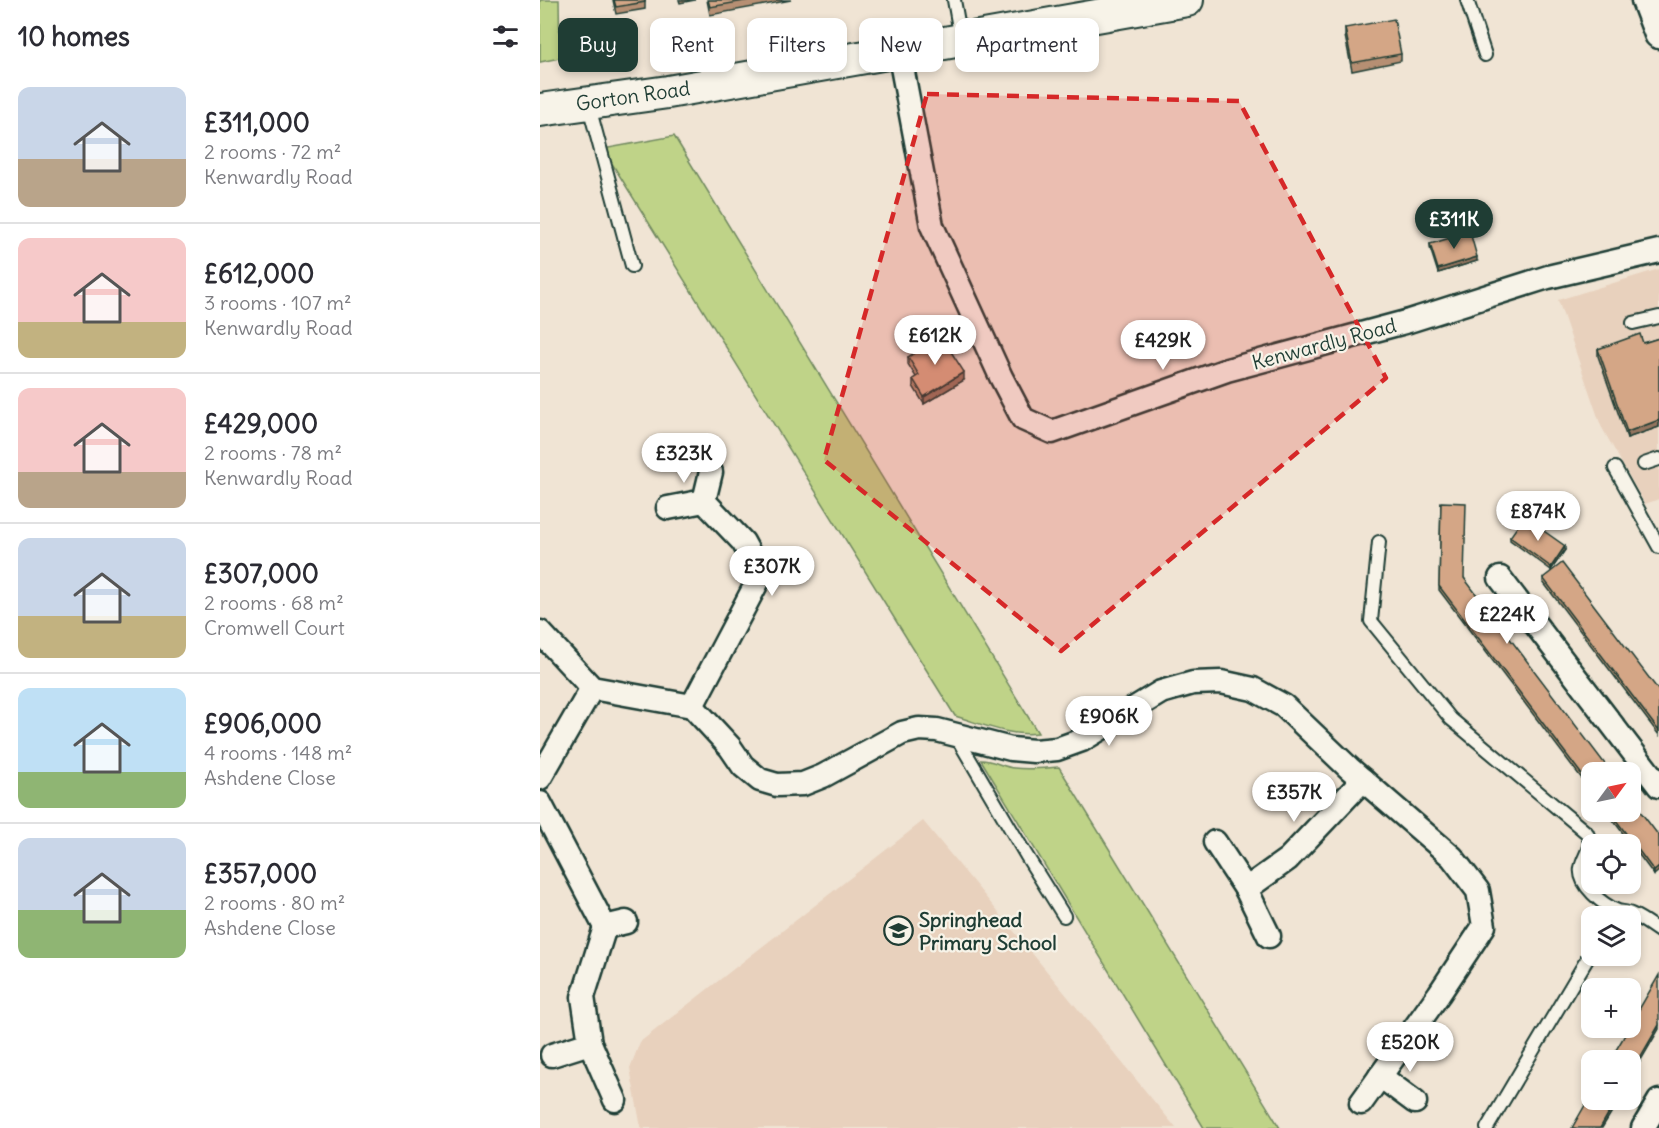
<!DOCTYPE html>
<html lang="en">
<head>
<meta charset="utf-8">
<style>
  :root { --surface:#fff; --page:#f7f7f7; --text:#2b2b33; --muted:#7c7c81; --line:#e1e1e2; --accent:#1f3d34 }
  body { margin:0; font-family:Delius,sans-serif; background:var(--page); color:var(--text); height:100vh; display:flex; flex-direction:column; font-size:22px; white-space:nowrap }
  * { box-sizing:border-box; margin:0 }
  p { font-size:20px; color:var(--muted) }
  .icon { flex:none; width:33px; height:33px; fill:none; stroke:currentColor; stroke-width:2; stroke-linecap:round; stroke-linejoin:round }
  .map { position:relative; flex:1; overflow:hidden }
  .sheet { display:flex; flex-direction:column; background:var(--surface); width:540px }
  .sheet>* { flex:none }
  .hud { position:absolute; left:18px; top:18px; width:570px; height:54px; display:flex; gap:12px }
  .needle { width:39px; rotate:57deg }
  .fabs { position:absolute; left:1041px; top:762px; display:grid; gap:12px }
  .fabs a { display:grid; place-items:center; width:60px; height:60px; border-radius:12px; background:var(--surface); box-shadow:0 3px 9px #0003; font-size:30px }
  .price { position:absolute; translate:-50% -51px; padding:0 14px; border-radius:21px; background:#fff; color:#222; font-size:20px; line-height:39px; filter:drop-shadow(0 2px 3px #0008) }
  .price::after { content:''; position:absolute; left:50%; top:36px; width:18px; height:14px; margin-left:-9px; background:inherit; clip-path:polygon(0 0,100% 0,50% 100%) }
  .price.on { background:var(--accent); color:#fff }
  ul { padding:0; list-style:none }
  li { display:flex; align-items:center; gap:18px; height:150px; padding:0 18px }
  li+li { border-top:2px solid var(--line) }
  li span { display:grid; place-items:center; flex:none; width:168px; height:120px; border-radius:12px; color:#555 }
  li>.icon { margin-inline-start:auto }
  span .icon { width:72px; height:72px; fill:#fffc; stroke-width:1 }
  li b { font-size:26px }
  h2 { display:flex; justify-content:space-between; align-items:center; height:72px; padding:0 18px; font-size:26px }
  .tag { padding:0 21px; border-radius:12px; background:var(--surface); box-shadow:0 3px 9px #0003; font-size:21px; line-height:54px }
  .tag.on { background:var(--accent); color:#fff }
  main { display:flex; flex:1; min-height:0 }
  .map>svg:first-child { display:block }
  .built { fill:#e8d1bd }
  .green { fill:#bfd388; stroke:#6f885e; stroke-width:1.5 }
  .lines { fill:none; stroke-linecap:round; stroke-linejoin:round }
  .service-casing { stroke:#1f3d34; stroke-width:16 }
  .minor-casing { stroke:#1f3d34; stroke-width:27 }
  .tertiary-casing { stroke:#1f3d34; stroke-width:33 }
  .secondary-casing { stroke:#1f3d34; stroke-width:36 }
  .service { stroke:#f7f3e8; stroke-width:12 }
  .minor { stroke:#f7f3e8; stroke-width:22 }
  .tertiary { stroke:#f7f3e8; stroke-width:28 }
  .secondary { stroke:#f7f3e8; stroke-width:32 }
  .wall { fill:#b68f73; stroke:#1f3d34; stroke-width:1.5 }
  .shaded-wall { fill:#94745e; stroke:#1f3d34; stroke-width:1.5 }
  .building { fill:#d4a686; stroke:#1f3d34; stroke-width:1.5 }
  .marked { fill:#d62828; fill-opacity:0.2; stroke:#d62828; stroke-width:4.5; stroke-dasharray:12 8; stroke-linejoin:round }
  .labels { text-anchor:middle; stroke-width:4.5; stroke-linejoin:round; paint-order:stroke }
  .street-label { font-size:20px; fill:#1f3d34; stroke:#f7f3e8 }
  .poi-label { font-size:20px; font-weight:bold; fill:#1f3d34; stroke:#f7f3e8; text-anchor:start }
</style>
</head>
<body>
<main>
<section class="sheet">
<h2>10 homes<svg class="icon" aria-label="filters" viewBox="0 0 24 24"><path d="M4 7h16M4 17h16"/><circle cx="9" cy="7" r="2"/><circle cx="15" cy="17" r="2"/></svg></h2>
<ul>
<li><span style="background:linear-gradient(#c9d6e8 60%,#b9a48a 0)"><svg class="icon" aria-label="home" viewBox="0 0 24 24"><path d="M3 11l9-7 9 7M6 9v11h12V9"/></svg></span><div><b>£311,000</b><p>2 rooms · 72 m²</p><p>Kenwardly Road</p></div></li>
<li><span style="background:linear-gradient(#f6c9c9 70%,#c2b280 0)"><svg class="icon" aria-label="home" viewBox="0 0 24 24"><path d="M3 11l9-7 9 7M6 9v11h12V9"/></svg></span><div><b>£612,000</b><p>3 rooms · 107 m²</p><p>Kenwardly Road</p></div></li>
<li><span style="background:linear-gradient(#f6c9c9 70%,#b9a48a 0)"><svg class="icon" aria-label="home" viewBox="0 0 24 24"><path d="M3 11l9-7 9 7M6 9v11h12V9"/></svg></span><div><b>£429,000</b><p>2 rooms · 78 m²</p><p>Kenwardly Road</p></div></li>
<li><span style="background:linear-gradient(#c9d6e8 65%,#c2b280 0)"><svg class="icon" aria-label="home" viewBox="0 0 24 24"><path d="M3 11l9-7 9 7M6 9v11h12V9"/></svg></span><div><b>£307,000</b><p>2 rooms · 68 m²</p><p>Cromwell Court</p></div></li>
<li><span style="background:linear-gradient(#bfe0f5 70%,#8fb573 0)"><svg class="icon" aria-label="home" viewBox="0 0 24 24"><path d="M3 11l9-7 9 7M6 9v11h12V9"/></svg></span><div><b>£906,000</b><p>4 rooms · 148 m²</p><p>Ashdene Close</p></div></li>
<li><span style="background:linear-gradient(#c9d6e8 60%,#8fb573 0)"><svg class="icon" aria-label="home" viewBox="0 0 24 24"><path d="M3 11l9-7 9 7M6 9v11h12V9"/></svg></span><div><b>£357,000</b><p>2 rooms · 80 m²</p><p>Ashdene Close</p></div></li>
</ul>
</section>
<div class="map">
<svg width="1119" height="1128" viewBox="0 0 1119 1128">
  <rect width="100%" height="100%" fill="#f0e4d4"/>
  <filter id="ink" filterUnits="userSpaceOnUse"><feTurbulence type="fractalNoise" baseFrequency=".0167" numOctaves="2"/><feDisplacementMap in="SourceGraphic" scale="12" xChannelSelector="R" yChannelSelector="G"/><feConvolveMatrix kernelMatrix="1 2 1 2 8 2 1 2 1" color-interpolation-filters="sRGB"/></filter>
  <g filter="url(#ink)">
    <g class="built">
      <polygon points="1119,269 1119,499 1105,504 1061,426 1018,300"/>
      <polygon points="383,821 636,1128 101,1128 90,1068 100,1042"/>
    </g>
    <g class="green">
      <polygon points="0,0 19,0 20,58 0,62"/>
      <path d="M134 136 498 733C470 737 442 724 415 716L63 149Z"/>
      <path d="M441 760C453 760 463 767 474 768 489 770 504 768 519 767L740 1128H664Z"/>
    </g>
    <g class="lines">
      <defs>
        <g id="service">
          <polyline points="414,0 421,39"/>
          <polyline points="927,0 945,55"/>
          <polyline points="48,103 92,266"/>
          <polyline points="1093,323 1119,317"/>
          <polyline points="1104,464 1119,459"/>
          <polyline points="1075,468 1119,547"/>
          <path d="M839 542 831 621 911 719 1047 833C1054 847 1044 854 1041 868 1038 885 1063 905 1078 911 1082 912 1087 912 1091 914 1101 918 1110 925 1119 931"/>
          <polyline points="416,736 486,855 524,916"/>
          <polyline points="947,1128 1052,951"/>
        </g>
        <g id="minor">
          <polyline points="359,51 392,226 461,377 483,419 512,432 687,370 869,321 1008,277 1119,251"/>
          <polyline points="128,508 164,501 171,472"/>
          <polyline points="960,578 1119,786"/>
          <polyline points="0,632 52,688 152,706 190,747 203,766 220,780 237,785 263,784 283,776 362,733 379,729 397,730 471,749 494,751 517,749 542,740 621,692 653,683 681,682 713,689 744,706 809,768 912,857 938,891 944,926 899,994 821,1103"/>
          <polyline points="152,706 221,575 203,542 164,501"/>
          <polyline points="0,778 52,688"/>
          <polyline points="0,803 65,927 43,997 50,1043 75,1100"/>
          <polyline points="675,842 706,889 729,936"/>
          <polyline points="706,889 748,859 823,780"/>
          <polyline points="65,927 86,922"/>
          <polyline points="12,1055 50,1043"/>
          <polyline points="840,1076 875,1102"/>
          <polyline points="1103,1128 1119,1101"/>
        </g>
        <polyline id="tertiary" points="1106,0 1119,34"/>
        <polyline id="secondary" points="0,110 128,92 647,0"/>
      </defs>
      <use href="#service" class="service-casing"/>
      <use href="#minor" class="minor-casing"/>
      <use href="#tertiary" class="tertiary-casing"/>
      <use href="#secondary" class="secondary-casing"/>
      <use href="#service" class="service"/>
      <use href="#minor" class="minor"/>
      <use href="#tertiary" class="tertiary"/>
      <use href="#secondary" class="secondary"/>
    </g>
    <g class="wall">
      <polygon points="73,0 105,0 105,9 76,14"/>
      <polygon points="139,0 155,0 140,3"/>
      <polygon points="167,0 251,0 170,15"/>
      <polygon points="805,28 861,54 861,61 812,71 805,36"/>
      <polygon points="890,244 937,261 898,273 890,248"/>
      <polygon points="1119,338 1119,427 1087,438 1058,356 1058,349 1103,343"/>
      <polygon points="368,357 424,380 384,404 373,386 373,379 376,377 368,364"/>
      <polygon points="901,502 924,578 1052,772 1052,792 899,590"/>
      <polygon points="970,537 1025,550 1011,570 970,540"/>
      <polygon points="1003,578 1119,691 1119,735 1003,582"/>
      <polygon points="1067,812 1090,812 1119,836 1114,875"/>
    </g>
    <g class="shaded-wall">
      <polygon points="937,257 937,261 898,273 898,269"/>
      <polygon points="424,372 424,380 384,404 384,397"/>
      <polygon points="1119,420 1119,427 1087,438 1087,432"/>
      <polygon points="1025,546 1025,550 1011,570 1011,567"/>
      <polygon points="1119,867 1119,871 1114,875 1114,871"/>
      <polygon points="1119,1025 1119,1029 1090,1079 1090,1075"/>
      <polygon points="1076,1100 1079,1100 1062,1128 1060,1128"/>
    </g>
    <g class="building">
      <polygon points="74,0 105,0 105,2 76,7"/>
      <polygon points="168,0 210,0 170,7"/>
      <polygon points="854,19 861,54 812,63 805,28"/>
      <polygon points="930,232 937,257 898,269 890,244"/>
      <polygon points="1100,334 1103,343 1119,338 1119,420 1087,432 1058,349"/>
      <polygon points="401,336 424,372 384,397 373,379 379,375 368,357"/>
      <polygon points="901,502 926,503 924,578 1071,772 1052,772 1052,788 899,586"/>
      <polygon points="984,517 1025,546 1011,567 970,537"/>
      <polygon points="1022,563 1119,691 1119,731 1003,578"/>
      <polygon points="1090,798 1119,836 1119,867 1114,871 1070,812 1090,812"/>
      <polygon points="1119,975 1119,1025 1090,1075 1090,1060 1070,1060 1089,1028 1090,1028 1090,1025"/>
      <polygon points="1052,1093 1052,1100 1076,1100 1060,1128 1032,1128"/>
    </g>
  </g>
  <path class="marked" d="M387 94 699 101 846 378 521 651 284 460Z"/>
  <defs>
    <symbol id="school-ring" viewBox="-11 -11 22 22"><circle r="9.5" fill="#f7f3e8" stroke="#1f3d34" stroke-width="1.5"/><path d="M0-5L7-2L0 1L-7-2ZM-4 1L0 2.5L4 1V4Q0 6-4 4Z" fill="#1f3d34"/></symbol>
  </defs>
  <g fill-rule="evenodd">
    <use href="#school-ring" x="342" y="914" width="33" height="33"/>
  </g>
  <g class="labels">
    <g class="street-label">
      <text transform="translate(93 96) rotate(-8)" y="7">Gorton Road</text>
      <text transform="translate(784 344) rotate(-15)" y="7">Kenwardly Road</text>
    </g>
    <g class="poi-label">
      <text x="379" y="927">Springhead<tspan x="379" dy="23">Primary School</tspan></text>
    </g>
  </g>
</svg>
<div class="fabs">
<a><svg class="needle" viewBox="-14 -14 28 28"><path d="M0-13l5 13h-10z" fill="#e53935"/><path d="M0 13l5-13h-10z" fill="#7c7c81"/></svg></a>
<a><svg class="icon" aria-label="locate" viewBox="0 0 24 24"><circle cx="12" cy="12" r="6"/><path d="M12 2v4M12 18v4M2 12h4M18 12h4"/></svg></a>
<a><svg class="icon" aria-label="layers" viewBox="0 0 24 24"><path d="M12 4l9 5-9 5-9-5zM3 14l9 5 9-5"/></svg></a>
<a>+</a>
<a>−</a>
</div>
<b class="price on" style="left:914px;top:250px">£311K</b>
<b class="price" style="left:395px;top:366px">£612K</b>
<b class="price" style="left:623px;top:371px">£429K</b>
<b class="price" style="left:144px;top:484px">£323K</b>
<b class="price" style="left:998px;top:542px">£874K</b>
<b class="price" style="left:232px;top:597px">£307K</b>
<b class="price" style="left:967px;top:645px">£224K</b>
<b class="price" style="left:569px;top:747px">£906K</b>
<b class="price" style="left:754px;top:823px">£357K</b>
<b class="price" style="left:870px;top:1073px">£520K</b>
<div class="hud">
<a class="tag on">Buy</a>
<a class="tag">Rent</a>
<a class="tag">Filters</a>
<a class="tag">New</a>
<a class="tag">Apartment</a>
</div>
</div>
</main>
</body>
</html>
